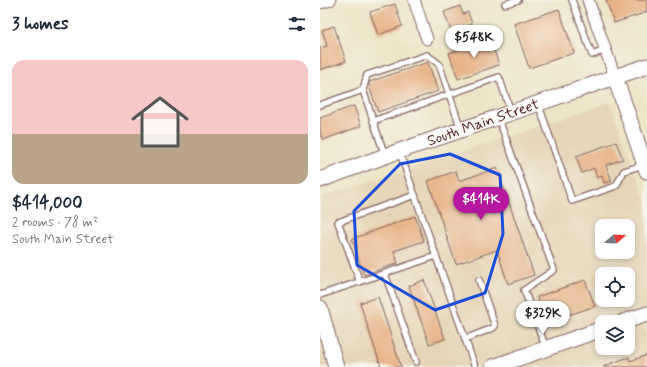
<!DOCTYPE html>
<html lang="en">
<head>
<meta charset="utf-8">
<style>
  :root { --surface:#fff; --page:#f2f2f3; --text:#1f2937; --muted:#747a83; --accent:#b5179e }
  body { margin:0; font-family:Mynerve,sans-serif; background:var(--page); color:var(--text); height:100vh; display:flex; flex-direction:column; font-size:15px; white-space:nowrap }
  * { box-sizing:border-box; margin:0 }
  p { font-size:13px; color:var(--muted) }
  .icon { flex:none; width:22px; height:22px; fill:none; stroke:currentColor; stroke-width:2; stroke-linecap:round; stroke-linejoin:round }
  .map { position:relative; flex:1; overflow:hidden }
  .drawer { display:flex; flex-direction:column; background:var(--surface); width:320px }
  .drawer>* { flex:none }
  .needle { width:26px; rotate:71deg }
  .tools { position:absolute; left:275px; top:219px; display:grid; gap:8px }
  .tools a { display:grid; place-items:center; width:40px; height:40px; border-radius:8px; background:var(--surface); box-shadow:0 2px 6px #0003; font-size:20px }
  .price { position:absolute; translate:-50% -34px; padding:0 9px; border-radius:14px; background:#fff; color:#222; font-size:13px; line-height:26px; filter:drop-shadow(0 1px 2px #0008) }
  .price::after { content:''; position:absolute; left:50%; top:24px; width:12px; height:9px; margin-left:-6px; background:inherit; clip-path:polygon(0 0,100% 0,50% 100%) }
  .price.selected { background:var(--accent); color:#fff }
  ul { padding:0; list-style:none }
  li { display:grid; align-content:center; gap:8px; height:212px; padding:0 12px }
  li span { display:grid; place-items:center; height:124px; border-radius:12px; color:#555 }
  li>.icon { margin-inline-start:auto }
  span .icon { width:72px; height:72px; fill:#fffc; stroke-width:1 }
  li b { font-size:17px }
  h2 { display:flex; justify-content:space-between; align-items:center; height:48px; padding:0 12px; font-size:17px }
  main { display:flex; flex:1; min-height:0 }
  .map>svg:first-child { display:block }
  .built { fill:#e6d5b7; fill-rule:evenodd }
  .building { fill:#e7b48a }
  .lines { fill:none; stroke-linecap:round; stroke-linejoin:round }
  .lane-casing { stroke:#836462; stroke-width:8 }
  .street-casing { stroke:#836462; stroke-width:13 }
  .secondary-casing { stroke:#836462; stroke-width:17 }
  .lane { stroke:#fff; stroke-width:5.5 }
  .street { stroke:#fff; stroke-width:11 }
  .secondary { stroke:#fff; stroke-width:15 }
  .marked { fill:none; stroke:#1d4ed8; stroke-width:3; stroke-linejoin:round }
  .labels { text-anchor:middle; stroke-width:3; stroke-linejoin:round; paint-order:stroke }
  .street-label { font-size:15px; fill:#4a1f2b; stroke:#f7f3e8 }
</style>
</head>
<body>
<main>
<section class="drawer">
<h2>3 homes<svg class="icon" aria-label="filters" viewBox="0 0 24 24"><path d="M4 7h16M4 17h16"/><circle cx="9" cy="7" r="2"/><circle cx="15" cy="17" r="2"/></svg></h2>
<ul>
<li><span style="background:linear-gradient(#f6c9c9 60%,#b9a48a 0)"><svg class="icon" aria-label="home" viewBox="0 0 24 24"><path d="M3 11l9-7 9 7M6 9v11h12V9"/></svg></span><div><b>$414,000</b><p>2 rooms · 78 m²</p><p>South Main Street</p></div></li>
</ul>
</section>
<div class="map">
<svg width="327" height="367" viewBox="0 0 327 367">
  <rect width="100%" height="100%" fill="#f7f3e8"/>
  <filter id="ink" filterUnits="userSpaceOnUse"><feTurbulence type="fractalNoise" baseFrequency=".025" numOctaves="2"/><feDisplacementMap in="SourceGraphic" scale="8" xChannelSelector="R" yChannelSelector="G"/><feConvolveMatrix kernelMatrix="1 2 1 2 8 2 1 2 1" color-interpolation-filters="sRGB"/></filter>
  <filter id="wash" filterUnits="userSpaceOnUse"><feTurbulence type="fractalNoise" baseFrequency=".012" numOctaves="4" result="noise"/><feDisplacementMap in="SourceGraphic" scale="16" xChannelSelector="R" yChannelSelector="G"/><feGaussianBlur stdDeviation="0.9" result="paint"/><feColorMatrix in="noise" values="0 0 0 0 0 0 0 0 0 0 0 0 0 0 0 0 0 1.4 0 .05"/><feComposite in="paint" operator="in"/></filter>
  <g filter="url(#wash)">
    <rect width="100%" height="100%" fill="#eee5c8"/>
    <path class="built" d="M290 102 327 203V367H0V198ZM282 226H308V252H282ZM282 274H308V300H282ZM282 322H308V348H282Z"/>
    <g id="blocks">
      <g class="building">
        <polygon points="286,0 327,0 327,12 294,23"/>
        <polygon points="75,4 82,26 58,35 50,12"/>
        <polygon points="140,6 143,14 148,12 152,24 131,31 124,12"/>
        <polygon points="239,9 254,53 209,68 194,24"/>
        <polygon points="14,26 26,61 0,70 0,48 7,46 2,30"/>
        <polygon points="170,38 179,65 138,79 129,53"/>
        <polygon points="108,62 118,91 58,112 49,86 49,82"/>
        <polygon points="34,106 41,126 3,140 0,132 0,118"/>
        <polygon points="296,142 303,159 286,165 292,181 284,183 282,176 277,178 274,168 262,173 256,156"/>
        <polygon points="177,168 214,275 188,284 177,250 136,264 108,181 136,171 139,181"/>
        <polygon points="95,216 104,241 74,251 78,263 44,275 32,239"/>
        <polygon points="104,280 125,339 109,344 89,286"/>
        <polygon points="265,280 275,306 226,323 217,297"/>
        <polygon points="58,297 81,367 61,367 40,303"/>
        <polygon points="327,355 327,367 284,367 284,366 309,357 310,361"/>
      </g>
    </g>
  </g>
  <g filter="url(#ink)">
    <use href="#blocks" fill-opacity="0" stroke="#836462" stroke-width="1"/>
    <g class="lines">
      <defs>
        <g id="lane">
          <polyline points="252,0 272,55 285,50"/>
          <polyline points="185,4 198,0"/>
          <polyline points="218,103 252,201 296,186 304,171 323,165"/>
          <polyline points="0,105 43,90"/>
          <polyline points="178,117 234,270 204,290 226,348"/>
          <polyline points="53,121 179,77 191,112"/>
          <polyline points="65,156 43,90 47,75 107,55 119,64 141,129"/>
          <polyline points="116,256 155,367"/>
          <polyline points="65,274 96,362"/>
          <polyline points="40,282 18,222 95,195"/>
          <polyline points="0,295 116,256 80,153"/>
          <polyline points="145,339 173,328 175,326 159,280"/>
        </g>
        <g id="street">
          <polyline points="94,0 107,39"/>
          <polyline points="268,0 295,77"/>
          <polyline points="0,3 10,0"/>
        </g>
        <g id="secondary">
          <polyline points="295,77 327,171"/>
          <polyline points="0,180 65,156 327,66"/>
          <polyline points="0,308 16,367"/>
          <polyline points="303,322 327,314"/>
          <polyline points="173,367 282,329"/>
        </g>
      </defs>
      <use href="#lane" class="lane-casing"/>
      <use href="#street" class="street-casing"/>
      <use href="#secondary" class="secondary-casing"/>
      <use href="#lane" class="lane"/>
      <use href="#street" class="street"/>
      <use href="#secondary" class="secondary"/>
    </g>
  </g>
  <path class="marked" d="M130 154 180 175 183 234 165 293 115 310 37 265 34 211 80 164Z"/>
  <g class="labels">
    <g class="street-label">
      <text transform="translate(163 122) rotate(-19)" y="5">South Main Street</text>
    </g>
  </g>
</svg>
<div class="tools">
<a><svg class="needle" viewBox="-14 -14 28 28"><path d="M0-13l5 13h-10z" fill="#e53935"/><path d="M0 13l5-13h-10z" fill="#747a83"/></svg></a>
<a><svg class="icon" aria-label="locate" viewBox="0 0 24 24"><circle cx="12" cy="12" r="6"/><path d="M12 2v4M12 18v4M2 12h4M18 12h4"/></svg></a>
<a><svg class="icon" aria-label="layers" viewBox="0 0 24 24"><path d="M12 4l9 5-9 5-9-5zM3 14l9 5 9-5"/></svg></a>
</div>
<b class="price" style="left:154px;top:59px">$548K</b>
<b class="price selected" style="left:161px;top:221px">$414K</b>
<b class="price" style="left:223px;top:335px">$329K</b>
</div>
</main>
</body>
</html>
